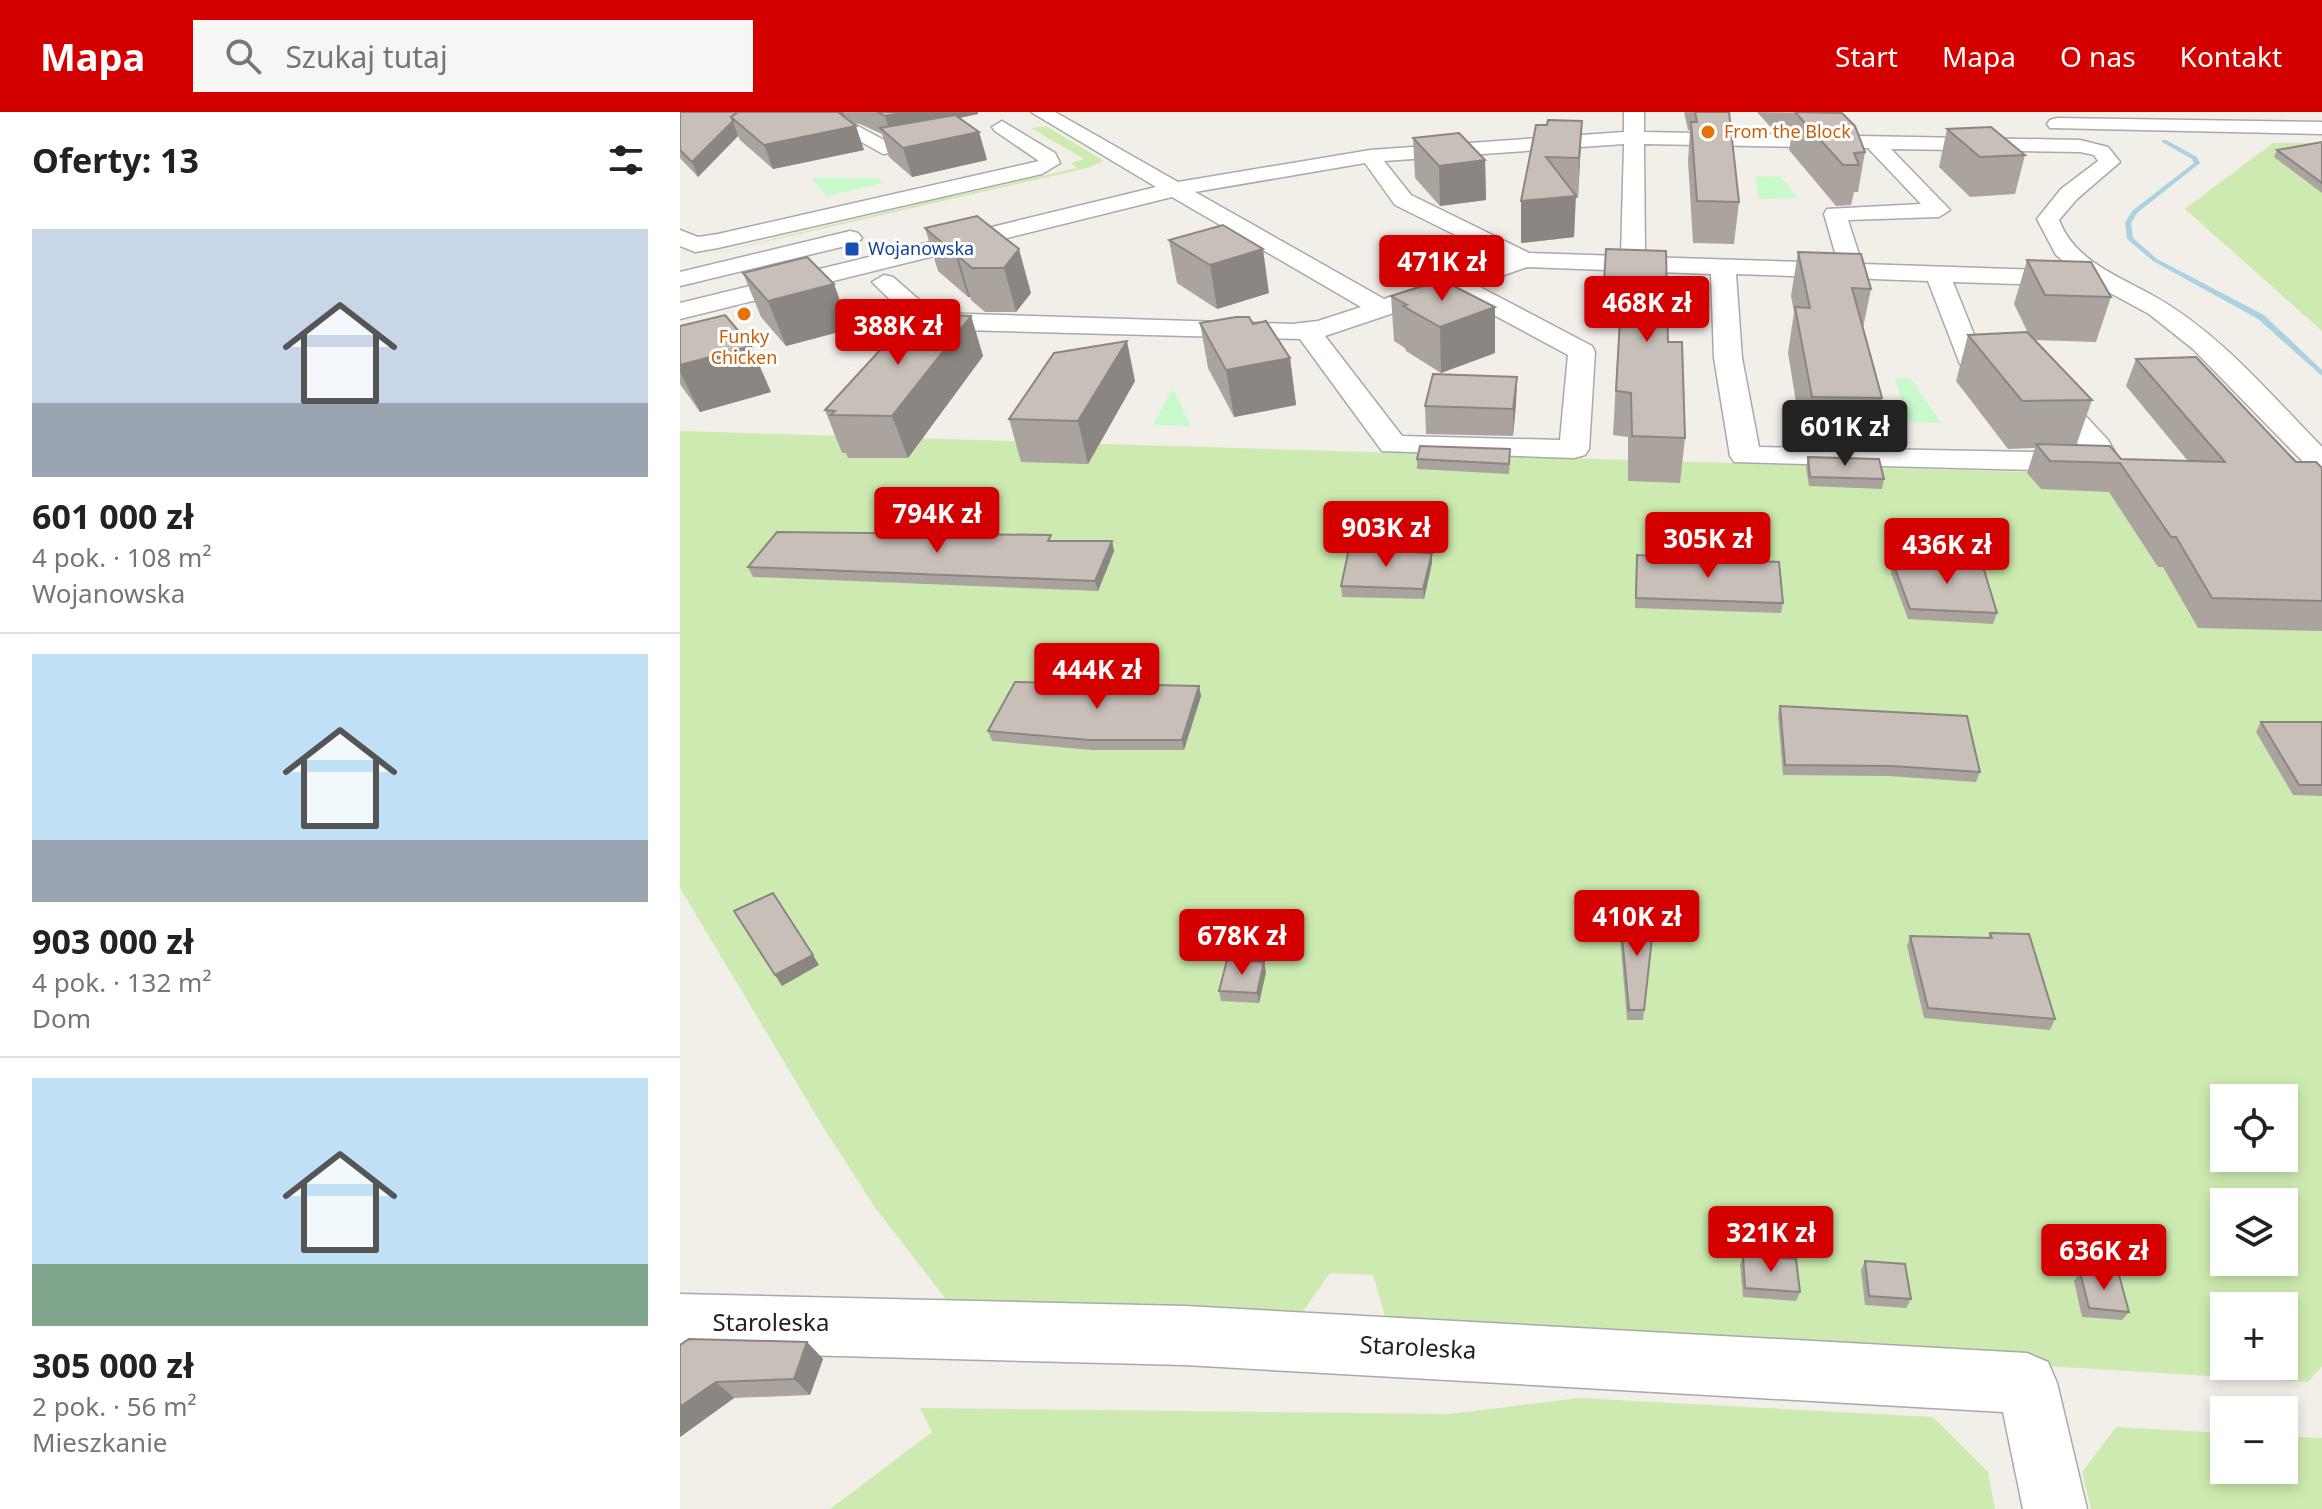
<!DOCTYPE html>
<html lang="pl">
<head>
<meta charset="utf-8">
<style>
  :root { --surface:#fff; --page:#f6f6f6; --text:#222; --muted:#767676; --line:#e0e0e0; --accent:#d40000 }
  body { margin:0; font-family:"Noto Sans",sans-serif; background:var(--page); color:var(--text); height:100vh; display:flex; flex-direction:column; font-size:30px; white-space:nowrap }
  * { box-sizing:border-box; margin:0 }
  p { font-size:26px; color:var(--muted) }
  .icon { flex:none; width:44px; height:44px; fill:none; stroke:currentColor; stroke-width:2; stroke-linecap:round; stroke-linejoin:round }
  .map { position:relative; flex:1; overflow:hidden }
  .drawer { display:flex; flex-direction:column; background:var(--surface); width:680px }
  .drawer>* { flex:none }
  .tools { position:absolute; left:1530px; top:972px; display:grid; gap:16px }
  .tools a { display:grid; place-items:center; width:88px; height:88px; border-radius:0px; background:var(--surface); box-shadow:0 4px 12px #0003; font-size:40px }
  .price { position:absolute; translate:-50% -68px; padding:0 18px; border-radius:8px; background:var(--accent); color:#fff; font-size:26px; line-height:52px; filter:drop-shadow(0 2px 4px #0008) }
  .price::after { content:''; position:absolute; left:50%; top:48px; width:24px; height:18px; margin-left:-12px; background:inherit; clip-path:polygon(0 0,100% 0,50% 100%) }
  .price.on { background:#222; color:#fff }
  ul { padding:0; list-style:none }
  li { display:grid; align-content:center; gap:16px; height:424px; padding:0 32px }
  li+li { border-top:2px solid var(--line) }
  li span { display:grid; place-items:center; height:248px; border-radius:0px; color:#555 }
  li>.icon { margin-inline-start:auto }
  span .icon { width:144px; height:144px; fill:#fffc; stroke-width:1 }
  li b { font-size:34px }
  h2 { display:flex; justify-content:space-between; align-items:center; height:96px; padding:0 32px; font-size:34px }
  header { display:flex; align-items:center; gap:48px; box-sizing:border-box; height:112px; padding:0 40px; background:var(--accent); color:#fff }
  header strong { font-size:38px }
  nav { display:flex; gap:44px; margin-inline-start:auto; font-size:28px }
  .search { width:560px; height:72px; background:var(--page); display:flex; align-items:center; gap:20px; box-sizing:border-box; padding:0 28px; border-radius:0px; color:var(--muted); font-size:30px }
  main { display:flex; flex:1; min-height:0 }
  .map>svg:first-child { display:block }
  .grass { fill:#cdebb0; fill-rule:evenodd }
  .park { fill:#c8facc }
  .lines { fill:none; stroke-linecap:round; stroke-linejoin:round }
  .stream { fill:#aad3df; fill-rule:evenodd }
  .minor-casing { stroke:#a9a9a9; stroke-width:3 }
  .minor { fill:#fff; fill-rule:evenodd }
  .wall { fill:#aba49e }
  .shaded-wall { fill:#8b8681 }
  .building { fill:#c7bfb8; stroke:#8b8681; stroke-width:2 }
  .food-dot { fill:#e8710a; stroke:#fff; stroke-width:3 }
  .transit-dot { fill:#1a4fb4; stroke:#fff; stroke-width:3 }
  .labels { text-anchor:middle; stroke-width:6; stroke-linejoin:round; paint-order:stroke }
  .far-food-label { font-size:18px; fill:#c56008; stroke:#fff; text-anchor:start }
  .far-transit-label { font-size:18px; fill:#164399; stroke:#fff; text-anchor:start }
  .near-street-label { font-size:24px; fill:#222; stroke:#fff }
</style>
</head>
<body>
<header>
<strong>Mapa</strong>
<div class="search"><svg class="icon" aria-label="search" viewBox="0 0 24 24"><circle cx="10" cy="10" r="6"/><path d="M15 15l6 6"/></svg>Szukaj tutaj</div>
<nav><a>Start</a><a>Mapa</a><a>O nas</a><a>Kontakt</a></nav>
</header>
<main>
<section class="drawer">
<h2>Oferty: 13<svg class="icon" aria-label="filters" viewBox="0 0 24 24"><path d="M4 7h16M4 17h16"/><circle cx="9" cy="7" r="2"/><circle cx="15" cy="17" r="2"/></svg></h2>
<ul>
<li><span style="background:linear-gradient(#c9d6e8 70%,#9aa5b1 0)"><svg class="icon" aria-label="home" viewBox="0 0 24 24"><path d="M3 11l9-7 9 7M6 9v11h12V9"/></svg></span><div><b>601 000 zł</b><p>4 pok. · 108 m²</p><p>Wojanowska</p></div></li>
<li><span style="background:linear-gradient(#bfe0f5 75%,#9aa5b1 0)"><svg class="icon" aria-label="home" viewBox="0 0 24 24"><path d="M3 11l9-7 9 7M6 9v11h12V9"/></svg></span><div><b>903 000 zł</b><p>4 pok. · 132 m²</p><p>Dom</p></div></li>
<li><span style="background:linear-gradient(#bfe0f5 75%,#7fa58c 0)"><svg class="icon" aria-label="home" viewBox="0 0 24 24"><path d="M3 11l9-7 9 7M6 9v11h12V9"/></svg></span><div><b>305 000 zł</b><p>2 pok. · 56 m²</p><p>Mieszkanie</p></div></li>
</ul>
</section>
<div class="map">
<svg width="1642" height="1397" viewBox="0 0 1642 1397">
  <rect width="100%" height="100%" fill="#f2efe9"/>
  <g class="grass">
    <polygon points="366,14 424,49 407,56 5,148 243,91 241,88 269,81 275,84 397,56 391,51 404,47 351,16"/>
    <polygon points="1593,31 1642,31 1642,219 1505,97"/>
    <path d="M0 319 1642 369V1254L1628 1270 708 1214 693 1163 650 1161 614 1212 268 1190 194 1094 143 1015 0 776ZM1544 986H1604V1046H1544ZM1544 1090H1604V1150H1544ZM1544 1194H1604V1254H1544Z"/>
    <polygon points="899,1286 1253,1305 1308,1360 1315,1397 150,1397 252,1320 240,1296 770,1302"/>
    <polygon points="1436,1315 1544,1321 1544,1358 1604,1358 1604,1324 1642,1326 1642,1397 1411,1397 1402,1360"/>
  </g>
  <g class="park">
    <polygon points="1075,64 1101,65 1118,86 1079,87"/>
    <polygon points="131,66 199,66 204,71 146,84"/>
    <polygon points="1215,266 1230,266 1261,311 1228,310"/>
    <polygon points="493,277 511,314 473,313 490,281"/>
  </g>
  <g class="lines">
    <polygon class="stream" points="1482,28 1486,28 1517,45 1520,51 1457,101 1451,111 1453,126 1477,147 1584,203 1642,258 1642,264 1578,207 1473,149 1447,127 1445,111 1452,99 1514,51 1512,47 1482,30"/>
    <defs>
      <g id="minor">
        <path d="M351 0H375L498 70 690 38 944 20V0H964V20L1400 28 1428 35 1440 50 1397 87 1379 108C1395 149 1436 163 1472 183 1539 220 1589 281 1642 335V361L1631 358 1513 237 1469 202 1410 170 1400 174 1273 170 1301 240 1355 250 1428 328 1441 351 1437 357 1426 360 1054 350 1050 344 1034 246 1031 162 847 155 796 173 912 234 915 240 909 337 905 343 894 346 702 339 620 227 247 217 238 215 192 170 204 163 213 165 254 201 612 212 638 209 681 195 492 85 0 207V191L476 75ZM944 32 941 144 849 141 731 83 704 49ZM964 32 1188 36 1241 92 1147 97 1144 102 1158 151 965 145ZM1211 37 1400 40 1414 43 1418 49 1381 77 1357 107 1376 143 1395 159 1182 152 1168 108 1259 105 1270 98ZM685 51 715 93 824 147 704 187 515 80ZM1056 162 1248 169 1280 252 1336 263 1406 341 1079 335 1062 246ZM773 181 888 243 880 328 722 324 645 224Z"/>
        <polygon points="1377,6 1642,10 1642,22 1370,16 1367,12 1370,8"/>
        <polygon points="322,9 375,41 380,51 362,62 38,136 15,140 0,134 0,118 18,125 38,122 359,49 315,19 312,15"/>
        <polygon points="174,12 206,29 261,21 271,27 261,33 203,42 167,22 164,18"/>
        <polygon points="170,119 178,121 182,126 178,131 0,174 0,160"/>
        <polygon points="0,1182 505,1194 1347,1241 1368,1250 1377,1271 1407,1397 1343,1397 1323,1300 505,1253 0,1240"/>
      </g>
    </defs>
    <use href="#minor" class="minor-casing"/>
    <use href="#minor" class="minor"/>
  </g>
  <g class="wall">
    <polygon points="0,0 298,0 298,2 279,6 299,20 307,48 232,65 209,45 202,22 180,12 172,11 184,38 93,57 60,28 58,24 18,65 0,46"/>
    <polygon points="1004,0 1049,0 1059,90 1054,132 1013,131 1008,49 1010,18 1008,18"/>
    <polygon points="1077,0 1162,1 1185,40 1178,80 1174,80 1171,93 1156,94 1109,38 1112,20 1094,19"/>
    <polygon points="902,9 898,86 895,86 894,125 841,131 841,89 867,13"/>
    <polygon points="1267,17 1345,43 1335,82 1290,85 1259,55"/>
    <polygon points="733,26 805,48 806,88 760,94 735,66"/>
    <polygon points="1642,30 1642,81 1594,45 1597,38"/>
    <polygon points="297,104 351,181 336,200 305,200 291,188 290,185 288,185 258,159 245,116"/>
    <polygon points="489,128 589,181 537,197 497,171"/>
    <polygon points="926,137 988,230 1005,326 1000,371 948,369 948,325 933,323 939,212 922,211"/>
    <polygon points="1118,140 1191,177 1183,216 1202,286 1191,334 1123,333 1108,241 1114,200 1111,184"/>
    <polygon points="1347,148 1431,185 1416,230 1355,228 1412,288 1396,334 1441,347 1508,349 1446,274 1456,247 1616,350 1642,356 1642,519 1518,516 1483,455 1478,455 1429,380 1361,377 1347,361 1355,336 1328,337 1276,269 1288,223 1348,221 1334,192"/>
    <polygon points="63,161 154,172 170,217 106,234 81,205"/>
    <polygon points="711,184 815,195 815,241 761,261 726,239 725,236 714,229"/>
    <polygon points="291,204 303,244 228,346 168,346 166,341 162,341 145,298 238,212"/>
    <polygon points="520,211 573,212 610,246 616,293 554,305 528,256"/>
    <polygon points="0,214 91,280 20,300 0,272"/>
    <polygon points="837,265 836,291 833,324 746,322 745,294"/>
    <polygon points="455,269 408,352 341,350 329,307"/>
    <polygon points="1128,345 1204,367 1202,377 1129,374 1126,355"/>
    <polygon points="737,347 830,347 829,362 737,357"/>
    <polygon points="373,429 432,429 434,439 418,479 73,465 68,455"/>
    <polygon points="1266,447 1317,501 1313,512 1228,507 1211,461 1213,451 1264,452"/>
    <polygon points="752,451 744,487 662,485 661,474"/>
    <polygon points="956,453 1103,491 1101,501 955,496"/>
    <polygon points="519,574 521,584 504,638 412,638 312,629 308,619"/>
    <polygon points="1100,594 1300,660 1296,670 1208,664 1103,663 1098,604"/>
    <polygon points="1581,610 1642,610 1642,684 1613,683 1576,620"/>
    <polygon points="940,803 974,808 963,908 947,908 939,813"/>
    <polygon points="1310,821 1375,907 1370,918 1244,906 1227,834 1230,824 1308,826"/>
    <polygon points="586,860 579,891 541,889 539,879"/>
    <polygon points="1063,1144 1120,1180 1116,1189 1063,1185 1060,1153"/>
    <polygon points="1185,1149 1231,1187 1226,1196 1185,1193 1181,1158"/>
    <polygon points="1400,1160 1449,1200 1442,1208 1402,1205 1394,1169"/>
    <polygon points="127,1230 143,1247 130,1283 54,1286 0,1325 0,1233"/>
  </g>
  <g class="shaded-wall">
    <polygon points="155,0 163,0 167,11 176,14 184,38 93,57 84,33"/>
    <polygon points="225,0 298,0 298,2 260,10 212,27 205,4"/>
    <polygon points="53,9 58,24 18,65 12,50"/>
    <polygon points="902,9 900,47 898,86 899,46"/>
    <polygon points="299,20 307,48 232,65 223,36"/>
    <polygon points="805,48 806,88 760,94 759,54"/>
    <polygon points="896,84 894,125 841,131 841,89"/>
    <polygon points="339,137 351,181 336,200 324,156"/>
    <polygon points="583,137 589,181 537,197 530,153"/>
    <polygon points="283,140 278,144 290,185 288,185 275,142"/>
    <polygon points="154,172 170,217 106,234 88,189"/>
    <polygon points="815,195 815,241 761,261 760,215"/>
    <polygon points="291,204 303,244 228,346 212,304"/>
    <polygon points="447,229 455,269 408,352 398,309"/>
    <polygon points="71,234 91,280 20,300 0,260 0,253"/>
    <polygon points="610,246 616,293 554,305 546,258"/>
    <polygon points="837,265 836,291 833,324 833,297"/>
    <polygon points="432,429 434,439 418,479 415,469"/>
    <polygon points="752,441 752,451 744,487 743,477"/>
    <polygon points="519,574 521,584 504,638 502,628"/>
    <polygon points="133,843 139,853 102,874 95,863"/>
    <polygon points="584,850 586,860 579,891 577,881"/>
    <polygon points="127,1230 143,1247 130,1283 114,1267"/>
    <polygon points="36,1270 54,1286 0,1325 0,1295"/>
  </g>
  <g class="building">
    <polygon points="0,0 58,0 51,5 53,9 12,50 0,38"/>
    <polygon points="58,0 158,0 176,14 84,33 51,5"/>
    <polygon points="197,0 225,0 205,4"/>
    <polygon points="1015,0 1049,0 1059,90 1017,89 1011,10 1017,10"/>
    <polygon points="1115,0 1162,1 1175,14 1185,40 1174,41 1179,53 1163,53"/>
    <polygon points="275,3 299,20 223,36 200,16"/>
    <polygon points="868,8 902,9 899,46 866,45 896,84 841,89 856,13 867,13"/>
    <polygon points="1311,15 1345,43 1300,45 1267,17"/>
    <polygon points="779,21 805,48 759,54 733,26"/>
    <polygon points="1642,30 1642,71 1597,38"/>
    <polygon points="297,104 339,137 324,156 292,156 278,144 283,140 275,142 245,116"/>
    <polygon points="543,113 583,137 530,153 489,128"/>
    <polygon points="926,137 986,139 988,230 1002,230 1005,326 952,324 951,281 936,279 942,171 924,170"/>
    <polygon points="1118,140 1181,142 1191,177 1172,176 1202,286 1132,285 1115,195 1130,196"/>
    <polygon points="127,145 154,172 88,189 63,161"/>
    <polygon points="1347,148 1411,150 1431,185 1365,183"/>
    <polygon points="762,168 815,195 760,215 723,194 727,193 711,184"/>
    <polygon points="247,202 291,204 212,304 151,303 155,299 145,298 224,212 238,212"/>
    <polygon points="45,203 71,234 0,253 0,214"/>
    <polygon points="556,205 569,205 573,212 586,209 610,246 546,258 520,211"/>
    <polygon points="1347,220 1412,288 1342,289 1288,223"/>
    <polygon points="447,229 398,309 329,307 374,241"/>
    <polygon points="1516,245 1616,350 1636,350 1642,356 1642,489 1532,486 1496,425 1491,425 1440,351 1370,349 1356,332 1430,334 1441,347 1545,350 1456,247"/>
    <polygon points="753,262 837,265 833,297 745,294"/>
    <polygon points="740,334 830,337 829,352 737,347"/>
    <polygon points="1128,345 1199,347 1204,367 1130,365"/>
    <polygon points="97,420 371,423 368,429 432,429 415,469 68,455"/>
    <polygon points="669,437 752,441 743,477 661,474"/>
    <polygon points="957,443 1099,450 1103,491 956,486"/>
    <polygon points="1266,447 1301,448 1317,501 1230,497 1213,451 1267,452"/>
    <polygon points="335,570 519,574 502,628 409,628 308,619"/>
    <polygon points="1100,594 1287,604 1300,660 1211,654 1105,653"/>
    <polygon points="1581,610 1642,610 1642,673 1619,673"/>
    <polygon points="93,781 133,843 95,863 54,799"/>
    <polygon points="940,803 974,808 964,898 949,898"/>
    <polygon points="1310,821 1349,822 1375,907 1248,896 1230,824 1312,826"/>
    <polygon points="547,848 584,850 577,881 539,879"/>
    <polygon points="1063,1144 1116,1147 1120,1180 1065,1176"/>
    <polygon points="1185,1149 1225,1152 1231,1187 1189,1184"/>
    <polygon points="1400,1160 1439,1163 1449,1200 1409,1196"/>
    <polygon points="9,1227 127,1230 114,1267 36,1270 0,1295 0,1233"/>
  </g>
  <g class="food-dot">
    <circle cx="1028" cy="20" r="8"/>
    <circle cx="64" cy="202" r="8"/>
  </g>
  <rect class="transit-dot" x="164" y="129" width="16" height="16" rx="4"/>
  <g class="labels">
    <g class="far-food-label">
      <text x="1044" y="26">From the Block</text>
      <text x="64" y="231" text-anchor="middle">Funky<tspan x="64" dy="21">Chicken</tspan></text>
    </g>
    <g class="far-transit-label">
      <text x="188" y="143">Wojanowska</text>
    </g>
    <g class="near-street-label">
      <text x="91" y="1219">Staroleska</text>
      <text transform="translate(738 1236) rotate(3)" y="8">Staroleska</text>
    </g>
  </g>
</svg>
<div class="tools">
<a><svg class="icon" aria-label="locate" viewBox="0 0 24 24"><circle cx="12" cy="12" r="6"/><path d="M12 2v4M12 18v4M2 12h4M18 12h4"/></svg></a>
<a><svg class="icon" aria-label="layers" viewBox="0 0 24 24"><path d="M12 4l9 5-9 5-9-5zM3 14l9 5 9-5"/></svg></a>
<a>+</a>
<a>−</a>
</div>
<b class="price" style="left:762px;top:191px">471K zł</b>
<b class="price" style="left:967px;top:232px">468K zł</b>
<b class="price" style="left:218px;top:255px">388K zł</b>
<b class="price on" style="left:1165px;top:356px">601K zł</b>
<b class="price" style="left:257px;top:443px">794K zł</b>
<b class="price" style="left:706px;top:457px">903K zł</b>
<b class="price" style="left:1028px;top:468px">305K zł</b>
<b class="price" style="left:1267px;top:474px">436K zł</b>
<b class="price" style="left:417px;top:599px">444K zł</b>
<b class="price" style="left:957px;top:846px">410K zł</b>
<b class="price" style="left:562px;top:865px">678K zł</b>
<b class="price" style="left:1091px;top:1162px">321K zł</b>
<b class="price" style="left:1424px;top:1180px">636K zł</b>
</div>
</main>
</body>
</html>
